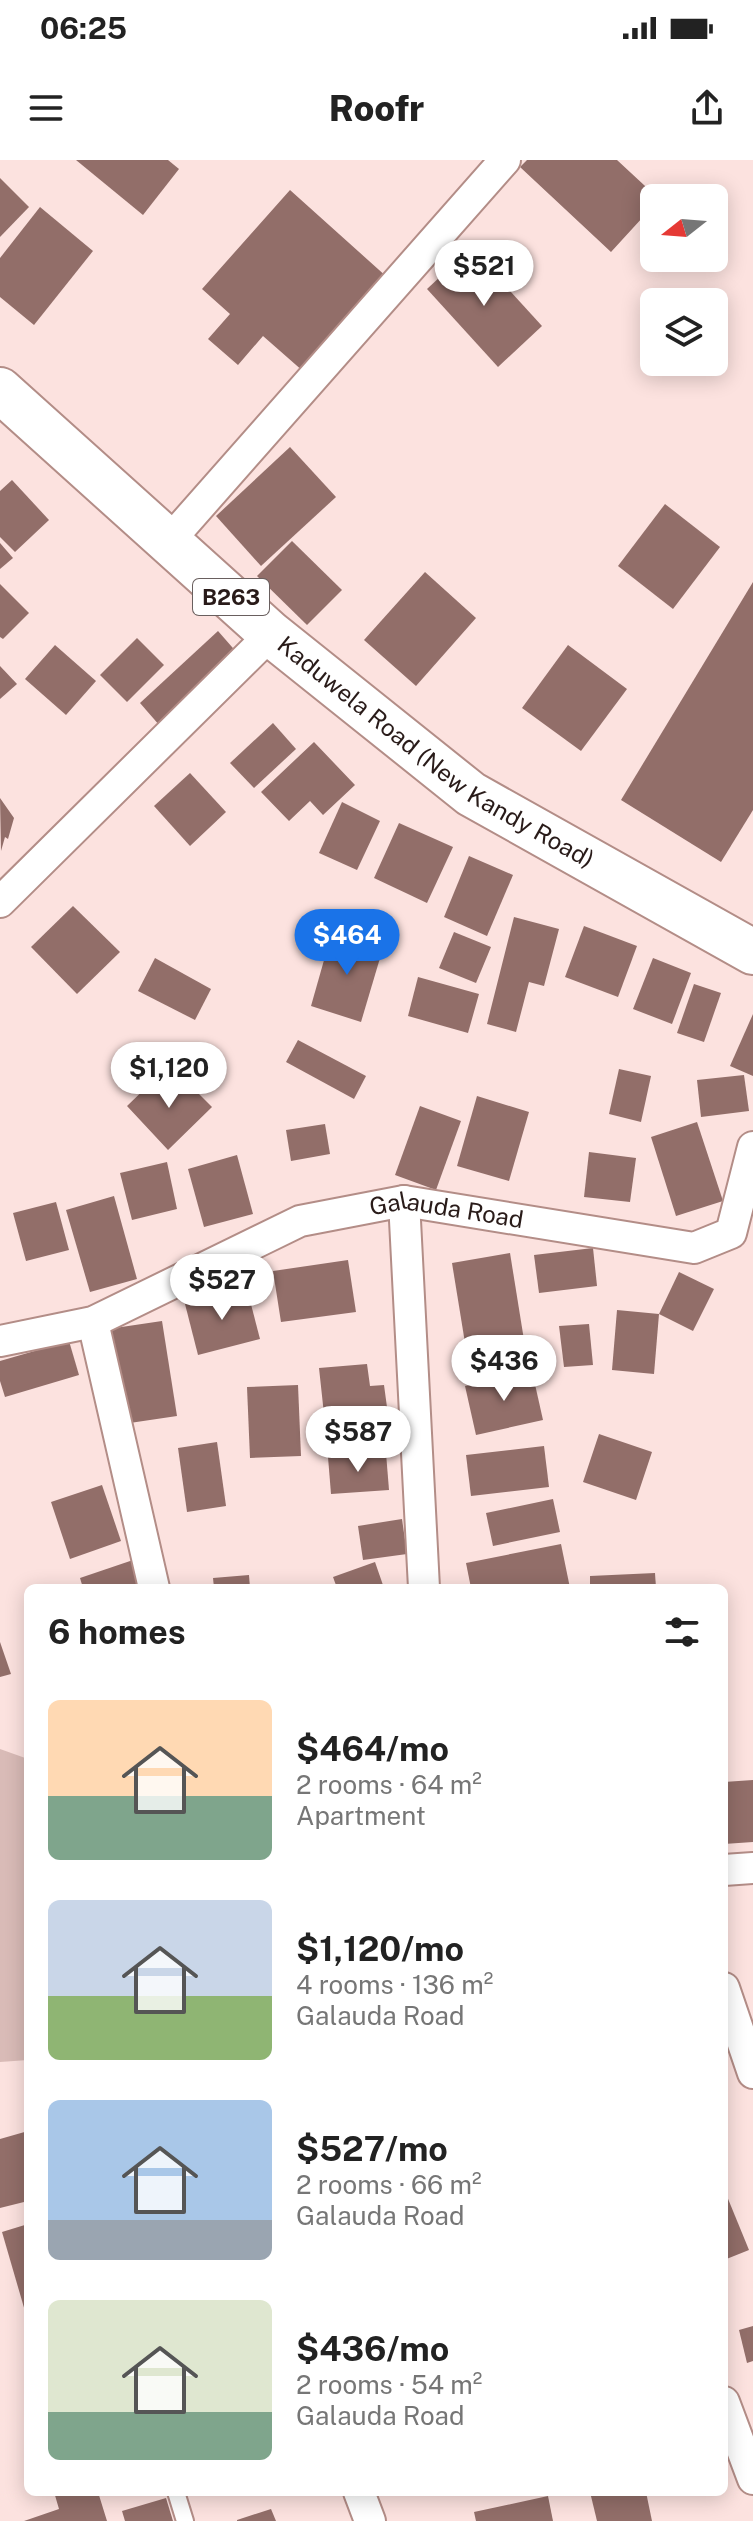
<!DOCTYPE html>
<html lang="en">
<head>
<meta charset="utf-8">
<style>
  :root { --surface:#fff; --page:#f6f6f6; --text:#222; --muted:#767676; --accent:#1a73e8 }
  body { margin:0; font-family:"Public Sans",sans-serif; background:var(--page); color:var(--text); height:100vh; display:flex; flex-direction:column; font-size:30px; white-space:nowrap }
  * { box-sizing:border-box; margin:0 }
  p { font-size:26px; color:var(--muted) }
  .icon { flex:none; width:44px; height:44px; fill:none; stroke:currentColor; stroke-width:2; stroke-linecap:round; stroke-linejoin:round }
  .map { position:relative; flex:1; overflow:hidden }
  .sheet { position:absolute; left:24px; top:1424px; width:704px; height:912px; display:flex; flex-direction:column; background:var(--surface); border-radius:12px; box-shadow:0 4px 20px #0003 }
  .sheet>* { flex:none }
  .needle { width:52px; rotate:253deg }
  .fabs { position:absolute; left:640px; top:24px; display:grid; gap:16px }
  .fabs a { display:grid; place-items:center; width:88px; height:88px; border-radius:12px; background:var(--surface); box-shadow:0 4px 20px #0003; font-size:40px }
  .price { position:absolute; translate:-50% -68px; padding:0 18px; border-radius:28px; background:#fff; color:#222; font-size:26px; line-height:52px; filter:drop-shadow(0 2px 4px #0008) }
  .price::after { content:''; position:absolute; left:50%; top:48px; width:24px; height:18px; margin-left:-12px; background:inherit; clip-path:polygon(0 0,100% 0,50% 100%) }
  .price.active { background:var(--accent); color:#fff }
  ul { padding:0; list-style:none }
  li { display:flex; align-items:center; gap:24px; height:200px; padding:0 24px }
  li span { display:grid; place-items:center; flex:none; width:224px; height:160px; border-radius:12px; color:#555 }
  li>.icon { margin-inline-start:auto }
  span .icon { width:96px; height:96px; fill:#fffc; stroke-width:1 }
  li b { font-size:34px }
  h2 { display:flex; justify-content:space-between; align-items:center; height:96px; padding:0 24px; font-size:34px }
  .status { display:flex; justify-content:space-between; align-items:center; height:56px; padding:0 40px; background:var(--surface); direction:ltr }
  .status svg { height:22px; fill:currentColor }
  header { display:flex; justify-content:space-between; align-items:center; height:104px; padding:0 24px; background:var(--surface); font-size:36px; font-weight:800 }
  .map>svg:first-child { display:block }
  .green { fill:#d9bbb7 }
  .building { fill:#926e69 }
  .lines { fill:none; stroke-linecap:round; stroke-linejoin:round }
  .service-casing { stroke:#b38d87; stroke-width:20 }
  .minor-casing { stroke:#b38d87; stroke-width:34 }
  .primary-casing { stroke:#b38d87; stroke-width:48 }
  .service { stroke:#fff; stroke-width:16 }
  .minor { stroke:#fff; stroke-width:30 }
  .primary { stroke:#fff; stroke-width:44 }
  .labels { text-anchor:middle; stroke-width:6; stroke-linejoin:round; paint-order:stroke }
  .shield { fill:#fff; stroke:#695f5e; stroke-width:2 }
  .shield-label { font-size:22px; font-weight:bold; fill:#291b19 }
  .street-label { font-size:24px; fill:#291b19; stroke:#fff }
</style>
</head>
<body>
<div class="status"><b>06:25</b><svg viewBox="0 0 49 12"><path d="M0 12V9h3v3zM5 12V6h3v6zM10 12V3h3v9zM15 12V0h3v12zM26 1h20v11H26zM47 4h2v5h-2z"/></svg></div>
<header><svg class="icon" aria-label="menu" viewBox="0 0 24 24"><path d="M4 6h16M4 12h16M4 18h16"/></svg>Roofr<svg class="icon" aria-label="share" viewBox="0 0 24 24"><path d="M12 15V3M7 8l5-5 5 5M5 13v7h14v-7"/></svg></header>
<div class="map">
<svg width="753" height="2361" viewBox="0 0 753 2361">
  <rect width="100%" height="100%" fill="#fce2df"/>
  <polygon class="green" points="0,1589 28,1599 28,1900 0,1902"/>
  <g class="building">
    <polygon points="76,0 168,0 179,9 143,55"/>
    <polygon points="527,0 617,0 658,38 654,38 654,45 611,92 520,7"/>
    <polygon points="0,18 29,47 0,77"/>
    <polygon points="290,30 388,118 304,212 263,176 238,205 208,179 230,154 202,129"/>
    <polygon points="40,47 93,91 34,165 0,137 0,98"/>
    <polygon points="471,88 542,166 498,207 427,129"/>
    <polygon points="290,287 336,337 261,406 216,356"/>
    <polygon points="12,320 49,360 15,392 0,377 0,331"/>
    <polygon points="665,344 720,387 673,449 618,406"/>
    <polygon points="292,381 342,430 307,465 257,416"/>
    <polygon points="0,383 13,398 0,409"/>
    <polygon points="425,412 476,458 416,526 364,480"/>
    <polygon points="753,422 753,650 721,702 621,640"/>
    <polygon points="0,424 29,453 3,479 0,477"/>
    <polygon points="218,471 239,495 160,566 140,543"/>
    <polygon points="137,478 164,505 127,542 100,515"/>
    <polygon points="55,485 96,521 66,555 25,519"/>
    <polygon points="568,485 627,529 581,591 522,548"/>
    <polygon points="0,506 17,524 0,539"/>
    <polygon points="273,563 296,589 254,628 230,603"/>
    <polygon points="314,582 355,625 323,655 310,641 289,661 261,632"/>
    <polygon points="190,613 226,652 190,686 154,646"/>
    <polygon points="0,638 14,658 8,679 5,677 1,691"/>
    <polygon points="342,642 380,661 357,710 319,693"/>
    <polygon points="399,663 453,687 427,743 374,718"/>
    <polygon points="469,696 513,715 487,776 444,757"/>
    <polygon points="73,746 120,792 77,834 31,787"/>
    <polygon points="514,757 559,769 544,826 529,822 516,872 487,864"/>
    <polygon points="584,766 637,786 618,837 565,817"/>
    <polygon points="332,772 383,788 361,862 311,846"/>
    <polygon points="454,772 491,787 476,823 439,808"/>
    <polygon points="155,798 211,829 195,860 138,831"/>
    <polygon points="653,798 691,813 672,864 633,849"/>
    <polygon points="418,817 479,834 468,873 408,856"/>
    <polygon points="694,824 721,833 704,882 677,873"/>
    <polygon points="753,854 753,916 730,906"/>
    <polygon points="298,880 366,916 354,939 286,902"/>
    <polygon points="619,909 651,916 641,962 609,954"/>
    <polygon points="744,915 749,951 701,957 697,920"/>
    <polygon points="181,916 212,947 168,990 127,946 156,918 167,930"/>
    <polygon points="477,936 529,952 509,1021 457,1006"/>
    <polygon points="420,946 461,961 436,1030 395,1015"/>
    <polygon points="697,962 723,1041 676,1056 651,977"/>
    <polygon points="325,964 330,994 291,1001 286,970"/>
    <polygon points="589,992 636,998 630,1042 584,1037"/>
    <polygon points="237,995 253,1054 204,1067 188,1009"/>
    <polygon points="167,1002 177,1049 132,1060 120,1013"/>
    <polygon points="114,1036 137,1119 90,1132 66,1050"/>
    <polygon points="56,1042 69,1090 26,1101 13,1053"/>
    <polygon points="593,1088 597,1126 539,1133 534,1095"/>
    <polygon points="510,1093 524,1180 466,1189 452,1103"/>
    <polygon points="348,1100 356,1152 281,1162 273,1111"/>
    <polygon points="679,1112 714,1129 693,1171 659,1154"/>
    <polygon points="247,1129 260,1179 198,1195 185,1144"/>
    <polygon points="617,1150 659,1154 654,1214 612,1210"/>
    <polygon points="162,1161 177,1256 123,1264 108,1169"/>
    <polygon points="589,1164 593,1205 564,1207 559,1166"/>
    <polygon points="69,1181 79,1215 5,1237 0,1221 0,1201"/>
    <polygon points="367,1204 370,1226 384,1225 389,1262 372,1264 373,1278 327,1282 319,1208"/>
    <polygon points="532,1211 543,1260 476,1275 465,1226"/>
    <polygon points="298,1225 301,1296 250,1298 247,1227"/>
    <polygon points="599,1274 652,1292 636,1340 583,1322"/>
    <polygon points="217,1282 226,1346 187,1352 178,1288"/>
    <polygon points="544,1286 549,1327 471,1336 466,1295"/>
    <polygon points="386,1293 389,1330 331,1334 328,1297"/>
    <polygon points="102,1325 121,1381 70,1399 51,1342"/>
    <polygon points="553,1339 560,1372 493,1386 486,1353"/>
    <polygon points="402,1359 407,1394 363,1400 358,1366"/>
    <polygon points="561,1384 570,1428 471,1428 466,1403"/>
    <polygon points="136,1399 146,1428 83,1428 80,1418"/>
    <polygon points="375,1402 384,1428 337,1428 333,1417"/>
    <polygon points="655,1413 656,1428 590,1428 590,1416"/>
    <polygon points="249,1415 250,1428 214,1428 213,1418"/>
    <polygon points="0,1482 11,1514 0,1517"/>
    <polygon points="753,1620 753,1682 724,1684 724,1622"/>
    <polygon points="28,1971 28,2041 0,2048 0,1979"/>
    <polygon points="724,2029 749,2090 724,2100"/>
    <polygon points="28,2064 28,2158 27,2158 2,2072"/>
    <polygon points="753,2166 753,2201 747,2203 739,2170"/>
    <polygon points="54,2332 98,2332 107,2361 24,2361 59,2349"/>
    <polygon points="590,2332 646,2332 652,2361 597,2361"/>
    <polygon points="548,2336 553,2361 476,2361 474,2352"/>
    <polygon points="166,2338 173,2361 125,2361 122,2351"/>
    <polygon points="271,2349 276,2361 237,2361 237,2360"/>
  </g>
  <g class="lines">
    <defs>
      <polyline id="service" points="176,2332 185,2361"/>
      <g id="minor">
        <polyline points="169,381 505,0"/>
        <polyline points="0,742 271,474"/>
        <polyline points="404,1041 424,1428"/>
        <polyline points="93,1162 154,1428"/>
        <path id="s1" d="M0 1181 93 1162 300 1061 404 1041 694 1088 731 1073 753 987"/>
        <polyline points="724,1710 753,1708"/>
        <polyline points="724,1828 753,1913"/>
        <polyline points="724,2242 753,2319"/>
        <polyline points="359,2332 370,2361"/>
      </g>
      <g id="primary">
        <path id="s2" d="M0 230 271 474 471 634 753 792"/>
      </g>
    </defs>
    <use href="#service" class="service-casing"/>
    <use href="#minor" class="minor-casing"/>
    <use href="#primary" class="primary-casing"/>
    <use href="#service" class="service"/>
    <use href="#minor" class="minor"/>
    <use href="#primary" class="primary"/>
  </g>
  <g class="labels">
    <rect class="shield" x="193" y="419" width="76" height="36" rx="6"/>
    <g class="shield-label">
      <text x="231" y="445">B263</text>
    </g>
    <g class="street-label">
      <text dy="8" stroke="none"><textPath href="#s2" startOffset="568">Kaduwela Road (New Kandy Road)</textPath></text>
      <text dy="8" stroke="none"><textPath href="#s1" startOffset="474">Galauda Road</textPath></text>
    </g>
  </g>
</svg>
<div class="fabs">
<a><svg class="needle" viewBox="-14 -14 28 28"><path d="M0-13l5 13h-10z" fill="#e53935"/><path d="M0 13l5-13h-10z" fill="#767676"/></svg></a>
<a><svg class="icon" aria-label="layers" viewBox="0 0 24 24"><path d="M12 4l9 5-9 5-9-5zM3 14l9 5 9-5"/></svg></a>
</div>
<b class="price" style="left:484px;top:148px">$521</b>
<b class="price active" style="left:347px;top:817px">$464</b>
<b class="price" style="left:169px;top:950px">$1,120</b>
<b class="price" style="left:222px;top:1162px">$527</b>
<b class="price" style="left:504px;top:1243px">$436</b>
<b class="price" style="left:358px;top:1314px">$587</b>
<section class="sheet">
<h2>6 homes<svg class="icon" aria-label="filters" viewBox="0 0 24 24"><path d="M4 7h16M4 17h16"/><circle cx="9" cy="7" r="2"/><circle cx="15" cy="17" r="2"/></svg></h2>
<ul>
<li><span style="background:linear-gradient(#ffd9b3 60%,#7fa58c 0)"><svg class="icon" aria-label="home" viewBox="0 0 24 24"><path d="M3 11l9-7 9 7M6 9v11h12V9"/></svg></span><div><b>$464/mo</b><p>2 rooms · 64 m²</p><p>Apartment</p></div></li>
<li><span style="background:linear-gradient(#c9d6e8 60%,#8fb573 0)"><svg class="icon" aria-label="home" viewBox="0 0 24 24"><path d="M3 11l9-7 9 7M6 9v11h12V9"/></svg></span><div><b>$1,120/mo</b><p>4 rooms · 136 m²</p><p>Galauda Road</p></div></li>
<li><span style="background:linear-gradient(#a9c7e8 75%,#9aa5b1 0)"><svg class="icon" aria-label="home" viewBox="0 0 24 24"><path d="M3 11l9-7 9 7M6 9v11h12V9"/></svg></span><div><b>$527/mo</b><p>2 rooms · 66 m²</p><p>Galauda Road</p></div></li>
<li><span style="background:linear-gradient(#dfe7d0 70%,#7fa58c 0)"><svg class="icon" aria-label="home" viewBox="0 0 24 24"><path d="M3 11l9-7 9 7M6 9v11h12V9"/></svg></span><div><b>$436/mo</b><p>2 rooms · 54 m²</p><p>Galauda Road</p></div></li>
</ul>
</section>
</div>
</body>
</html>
